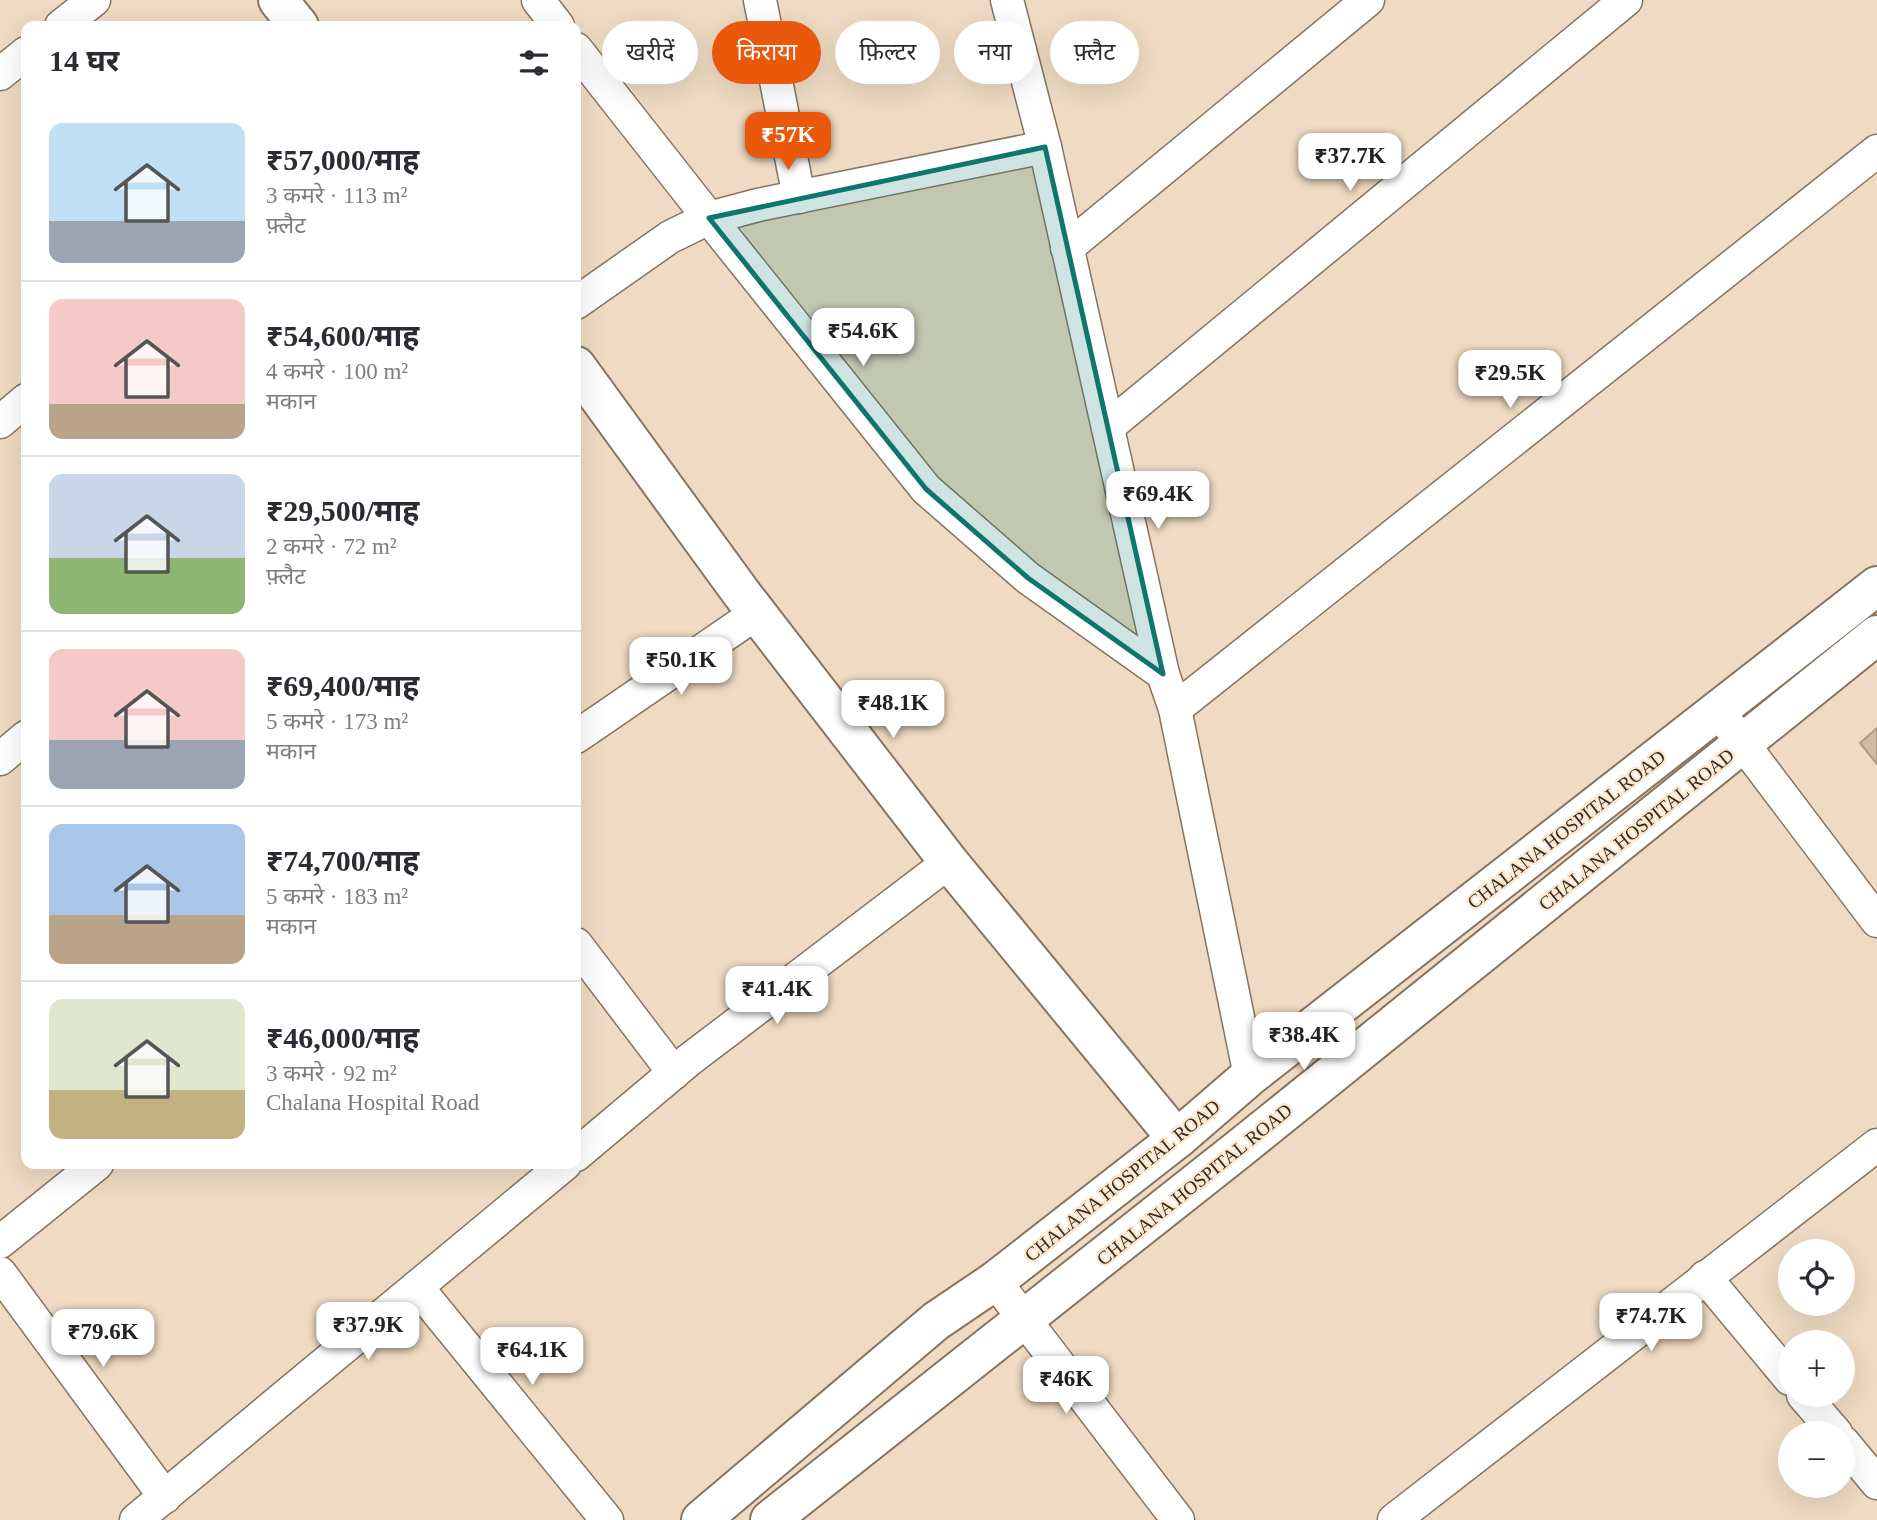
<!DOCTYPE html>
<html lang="hi">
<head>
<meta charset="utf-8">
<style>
  :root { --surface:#fff; --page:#f2f2f3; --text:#2b2b33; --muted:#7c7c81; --line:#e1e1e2; --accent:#ea580c }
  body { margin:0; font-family:"Times New Roman","Noto Sans Devanagari",serif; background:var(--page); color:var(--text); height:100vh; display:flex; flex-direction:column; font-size:26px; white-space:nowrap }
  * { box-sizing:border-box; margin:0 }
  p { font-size:23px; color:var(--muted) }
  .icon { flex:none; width:38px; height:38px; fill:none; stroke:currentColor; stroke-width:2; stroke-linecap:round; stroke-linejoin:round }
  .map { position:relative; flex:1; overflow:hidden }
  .sheet { position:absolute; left:21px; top:21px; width:560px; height:1148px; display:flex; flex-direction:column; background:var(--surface); border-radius:14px; box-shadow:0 7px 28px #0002 }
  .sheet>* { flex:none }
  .top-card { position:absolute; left:602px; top:21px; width:665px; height:63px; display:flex; gap:14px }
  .buttons { position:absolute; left:1778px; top:1239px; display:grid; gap:14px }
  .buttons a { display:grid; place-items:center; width:77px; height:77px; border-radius:50%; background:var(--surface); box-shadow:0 7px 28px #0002; font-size:35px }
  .price { position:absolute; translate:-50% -60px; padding:0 16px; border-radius:14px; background:#fff; color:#222; font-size:23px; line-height:46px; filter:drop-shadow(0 2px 4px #0008) }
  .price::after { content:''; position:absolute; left:50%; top:42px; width:21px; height:16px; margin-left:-10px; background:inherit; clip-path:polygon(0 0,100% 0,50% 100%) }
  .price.selected { background:var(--accent); color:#fff }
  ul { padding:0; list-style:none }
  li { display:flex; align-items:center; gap:21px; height:175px; padding:0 28px }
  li+li { border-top:2px solid var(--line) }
  li span { display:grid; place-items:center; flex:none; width:196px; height:140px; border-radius:14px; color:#555 }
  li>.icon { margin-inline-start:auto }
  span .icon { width:84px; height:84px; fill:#fffc; stroke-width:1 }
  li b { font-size:30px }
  h2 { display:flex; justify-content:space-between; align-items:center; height:84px; padding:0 28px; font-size:30px }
  .pill { padding:0 24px; border-radius:32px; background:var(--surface); box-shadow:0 7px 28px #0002; font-size:24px; line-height:63px }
  .pill.selected { background:var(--accent); color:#fff }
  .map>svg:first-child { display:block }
  .building { fill:#cfbca5; stroke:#ad9a84; stroke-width:2 }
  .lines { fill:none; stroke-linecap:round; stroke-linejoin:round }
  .minor-casing { stroke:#86745f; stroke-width:35 }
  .tertiary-casing { stroke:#86745f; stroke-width:42 }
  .minor { stroke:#fff; stroke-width:32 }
  .tertiary { stroke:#fff; stroke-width:38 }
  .marked { fill:#0f766e; fill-opacity:0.2; stroke:#0f766e; stroke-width:5; stroke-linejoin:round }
  .labels { text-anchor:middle; stroke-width:5; stroke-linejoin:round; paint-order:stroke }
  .street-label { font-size:19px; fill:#312a21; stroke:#fce8d0 }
</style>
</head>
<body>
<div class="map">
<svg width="1877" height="1520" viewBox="0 0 1877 1520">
  <rect width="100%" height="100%" fill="#efdbc3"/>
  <polygon class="building" points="1877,728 1877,764 1860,743"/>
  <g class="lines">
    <defs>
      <g id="minor">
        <polyline points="538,0 558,26"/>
        <polyline points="760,0 799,197"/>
        <polyline points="1007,0 1045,147 1163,674 1175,709 1250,1076"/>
        <polyline points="61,26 94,0"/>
        <polyline points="576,49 709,218 926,489 1028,578 1163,674"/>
        <polyline points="0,74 26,53"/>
        <polyline points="1067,248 1368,0"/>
        <polyline points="576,303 670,237 709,218 758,205 1045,147"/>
        <polyline points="0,422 26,400"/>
        <polyline points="1108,427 1626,0"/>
        <polyline points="1175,709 1877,151"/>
        <polyline points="1728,724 1877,921"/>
        <polyline points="576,737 757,613"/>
        <polyline points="0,759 26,737"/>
        <polyline points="576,944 674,1073"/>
        <polyline points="576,1155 689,1060 949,862"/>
        <polyline points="0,1242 97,1164"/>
        <polyline points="0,1273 165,1497"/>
        <polyline points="1705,1277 1790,1379"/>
        <polyline points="995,1281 1178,1520"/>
        <polyline points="417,1287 607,1520"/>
        <polyline points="1803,1395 1836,1433"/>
        <polyline points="1843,1442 1877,1483"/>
        <polyline points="136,1520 565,1164"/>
        <polyline points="1394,1520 1877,1145"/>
      </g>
      <g id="tertiary">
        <polyline points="278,0 299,26"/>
        <polyline points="576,366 742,594 949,862 1177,1139"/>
        <polyline points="701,1520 936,1321 995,1281 1177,1139 1250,1076 1877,586"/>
        <polyline points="770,1520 1239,1149 1877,635"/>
      </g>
    </defs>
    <use href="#minor" class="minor-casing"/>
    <use href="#tertiary" class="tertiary-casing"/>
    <use href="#minor" class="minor"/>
    <use href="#tertiary" class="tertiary"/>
  </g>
  <path class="marked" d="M1045 147 1163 674 1028 578 926 489 709 218Z"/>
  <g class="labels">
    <g class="street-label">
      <text transform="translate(1566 829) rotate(-38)" y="7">CHALANA HOSPITAL ROAD</text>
      <text transform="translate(1636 829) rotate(-39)" y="7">CHALANA HOSPITAL ROAD</text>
      <text transform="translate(1122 1180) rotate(-39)" y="7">CHALANA HOSPITAL ROAD</text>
      <text transform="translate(1194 1184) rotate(-39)" y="7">CHALANA HOSPITAL ROAD</text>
    </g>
  </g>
</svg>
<div class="buttons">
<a><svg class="icon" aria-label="locate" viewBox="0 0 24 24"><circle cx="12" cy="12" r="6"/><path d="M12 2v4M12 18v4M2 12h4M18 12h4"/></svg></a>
<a>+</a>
<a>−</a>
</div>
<b class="price selected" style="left:788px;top:172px">₹57K</b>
<b class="price" style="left:1350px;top:193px">₹37.7K</b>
<b class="price" style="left:863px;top:368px">₹54.6K</b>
<b class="price" style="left:1510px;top:410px">₹29.5K</b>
<b class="price" style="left:1158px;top:531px">₹69.4K</b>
<b class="price" style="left:681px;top:697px">₹50.1K</b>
<b class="price" style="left:893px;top:740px">₹48.1K</b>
<b class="price" style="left:777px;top:1026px">₹41.4K</b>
<b class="price" style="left:1304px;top:1072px">₹38.4K</b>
<b class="price" style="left:1651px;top:1353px">₹74.7K</b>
<b class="price" style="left:368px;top:1362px">₹37.9K</b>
<b class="price" style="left:103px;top:1369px">₹79.6K</b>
<b class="price" style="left:532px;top:1387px">₹64.1K</b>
<b class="price" style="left:1066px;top:1416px">₹46K</b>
<div class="top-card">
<a class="pill">खरीदें</a>
<a class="pill selected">किराया</a>
<a class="pill">फ़िल्टर</a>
<a class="pill">नया</a>
<a class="pill">फ़्लैट</a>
</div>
<section class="sheet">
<h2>14 घर<svg class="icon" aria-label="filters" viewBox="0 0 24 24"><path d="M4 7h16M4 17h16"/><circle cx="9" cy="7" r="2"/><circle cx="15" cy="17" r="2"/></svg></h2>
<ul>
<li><span style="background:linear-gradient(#bfe0f5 70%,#9aa5b1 0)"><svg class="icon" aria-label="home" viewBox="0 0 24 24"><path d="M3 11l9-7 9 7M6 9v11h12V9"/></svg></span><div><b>₹57,000/माह</b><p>3 कमरे · 113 m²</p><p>फ़्लैट</p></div></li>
<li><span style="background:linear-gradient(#f6c9c9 75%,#b9a48a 0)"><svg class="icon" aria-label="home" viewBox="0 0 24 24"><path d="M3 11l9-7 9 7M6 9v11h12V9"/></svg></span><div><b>₹54,600/माह</b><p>4 कमरे · 100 m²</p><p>मकान</p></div></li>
<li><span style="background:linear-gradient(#c9d6e8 60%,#8fb573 0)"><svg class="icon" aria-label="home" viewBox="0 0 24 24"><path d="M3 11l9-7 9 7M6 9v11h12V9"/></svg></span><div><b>₹29,500/माह</b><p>2 कमरे · 72 m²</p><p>फ़्लैट</p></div></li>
<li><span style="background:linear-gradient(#f6c9c9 65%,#9aa5b1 0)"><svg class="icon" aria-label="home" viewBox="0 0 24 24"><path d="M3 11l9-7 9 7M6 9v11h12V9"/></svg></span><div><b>₹69,400/माह</b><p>5 कमरे · 173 m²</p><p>मकान</p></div></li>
<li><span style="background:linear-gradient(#a9c7e8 65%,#b9a48a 0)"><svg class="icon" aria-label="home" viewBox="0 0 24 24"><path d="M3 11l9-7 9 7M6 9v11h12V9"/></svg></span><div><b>₹74,700/माह</b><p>5 कमरे · 183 m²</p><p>मकान</p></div></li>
<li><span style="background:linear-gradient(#dfe7d0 65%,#c2b280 0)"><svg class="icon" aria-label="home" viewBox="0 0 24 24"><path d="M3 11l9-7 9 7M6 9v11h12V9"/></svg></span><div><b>₹46,000/माह</b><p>3 कमरे · 92 m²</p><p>Chalana Hospital Road</p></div></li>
</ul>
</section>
</div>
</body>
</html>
